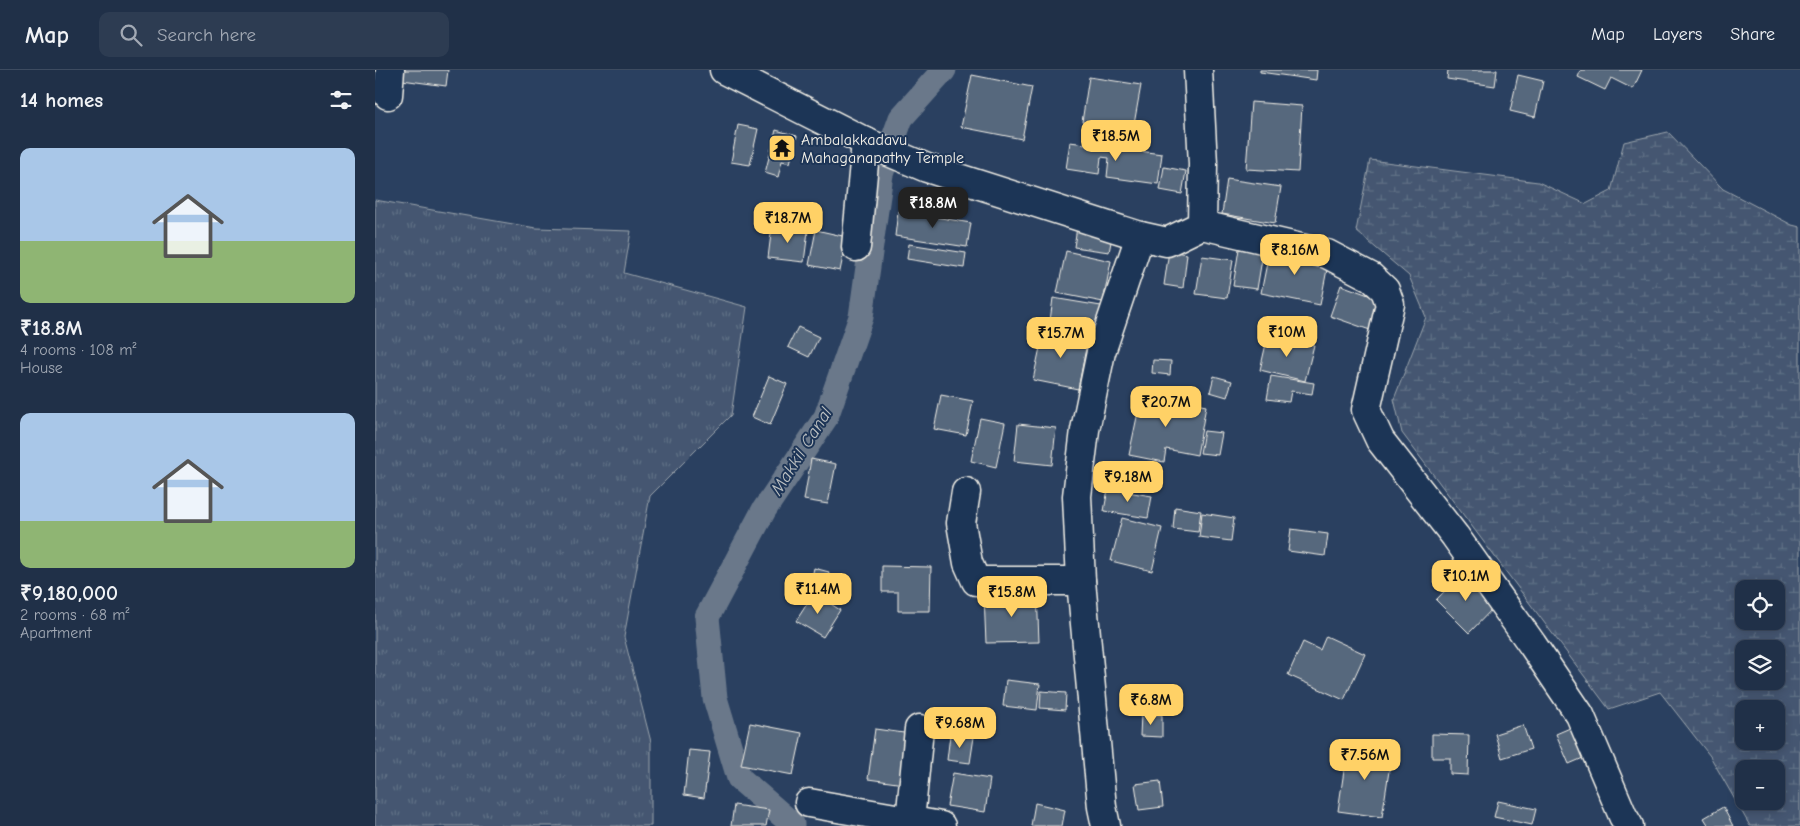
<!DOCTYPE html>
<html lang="en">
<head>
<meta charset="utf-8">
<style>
  :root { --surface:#203048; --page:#2d3c52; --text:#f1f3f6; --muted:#a2a9b4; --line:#3d4b60; --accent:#ffd166 }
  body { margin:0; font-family:"Comic Neue",sans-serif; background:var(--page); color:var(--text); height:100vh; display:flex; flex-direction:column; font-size:19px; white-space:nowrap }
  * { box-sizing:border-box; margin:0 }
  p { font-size:16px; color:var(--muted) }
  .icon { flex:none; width:28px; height:28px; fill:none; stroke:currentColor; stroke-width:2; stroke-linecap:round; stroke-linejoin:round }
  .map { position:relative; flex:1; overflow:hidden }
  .details { display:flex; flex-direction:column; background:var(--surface); width:375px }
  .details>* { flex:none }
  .controls { position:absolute; left:1360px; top:510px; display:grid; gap:10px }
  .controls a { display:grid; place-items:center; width:50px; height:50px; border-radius:10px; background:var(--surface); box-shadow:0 2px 8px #0003,0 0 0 1px var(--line); font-size:25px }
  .price { position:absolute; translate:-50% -42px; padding:0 11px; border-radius:10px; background:var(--accent); color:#111; font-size:16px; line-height:32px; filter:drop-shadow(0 1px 2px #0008) }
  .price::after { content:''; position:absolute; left:50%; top:30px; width:15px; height:11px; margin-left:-8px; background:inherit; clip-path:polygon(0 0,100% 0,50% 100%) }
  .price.selected { background:#222; color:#fff }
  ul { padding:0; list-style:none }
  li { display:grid; align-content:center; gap:10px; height:265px; padding:0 20px }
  li span { display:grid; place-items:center; height:155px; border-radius:10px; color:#555 }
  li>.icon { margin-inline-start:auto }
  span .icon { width:90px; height:90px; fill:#fffc; stroke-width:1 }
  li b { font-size:21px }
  h2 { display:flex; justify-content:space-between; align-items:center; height:60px; padding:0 20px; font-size:21px }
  header { display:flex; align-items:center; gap:30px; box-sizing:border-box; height:70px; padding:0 25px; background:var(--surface); border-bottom:1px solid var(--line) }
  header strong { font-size:24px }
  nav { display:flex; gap:28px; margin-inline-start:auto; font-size:18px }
  .search { width:350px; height:45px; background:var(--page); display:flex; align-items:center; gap:12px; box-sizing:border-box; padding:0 18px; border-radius:10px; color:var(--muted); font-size:19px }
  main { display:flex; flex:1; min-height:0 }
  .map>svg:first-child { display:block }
  .grass { fill:url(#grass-tufts); stroke:#9ca4ac }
  .wetland { fill:url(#wetland-marsh); stroke:#9ca4ac; fill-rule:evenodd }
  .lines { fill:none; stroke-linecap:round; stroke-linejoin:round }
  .canal { stroke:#6a788a; stroke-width:25 }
  .building { fill:#56677d; stroke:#f4f1e8 }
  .minor-casing { stroke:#f4f1e8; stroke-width:31 }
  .minor { stroke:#1d3557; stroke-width:28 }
  .labels { text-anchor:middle; stroke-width:4; stroke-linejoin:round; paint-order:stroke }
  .poi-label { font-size:16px; fill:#f4f1e8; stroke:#1d3557; text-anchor:start }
  .water-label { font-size:18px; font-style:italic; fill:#bdc1c2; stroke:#1d3557 }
</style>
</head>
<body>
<header>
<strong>Map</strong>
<div class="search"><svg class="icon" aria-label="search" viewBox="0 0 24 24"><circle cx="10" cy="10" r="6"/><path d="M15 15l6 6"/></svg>Search here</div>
<nav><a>Map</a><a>Layers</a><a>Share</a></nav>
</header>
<main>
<section class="details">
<h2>14 homes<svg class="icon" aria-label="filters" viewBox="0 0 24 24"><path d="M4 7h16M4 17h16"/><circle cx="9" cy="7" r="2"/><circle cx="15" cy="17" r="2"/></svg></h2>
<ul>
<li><span style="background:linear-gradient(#a9c7e8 60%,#8fb573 0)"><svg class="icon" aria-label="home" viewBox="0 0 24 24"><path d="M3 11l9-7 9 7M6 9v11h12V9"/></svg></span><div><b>₹18.8M</b><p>4 rooms · 108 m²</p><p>House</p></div></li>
<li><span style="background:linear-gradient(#a9c7e8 70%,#8fb573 0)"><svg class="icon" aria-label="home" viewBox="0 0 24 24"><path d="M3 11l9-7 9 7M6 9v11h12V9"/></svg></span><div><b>₹9,180,000</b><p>2 rooms · 68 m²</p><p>Apartment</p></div></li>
</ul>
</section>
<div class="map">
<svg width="1425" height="756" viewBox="0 0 1425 756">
  <defs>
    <pattern id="grass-tufts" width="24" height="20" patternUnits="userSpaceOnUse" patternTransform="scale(1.25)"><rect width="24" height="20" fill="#445771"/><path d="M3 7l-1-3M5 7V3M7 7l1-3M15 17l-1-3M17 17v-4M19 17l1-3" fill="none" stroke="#607085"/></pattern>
    <pattern id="wetland-marsh" width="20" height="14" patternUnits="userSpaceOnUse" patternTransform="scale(1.25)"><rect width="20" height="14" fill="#445771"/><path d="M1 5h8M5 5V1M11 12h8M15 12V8" fill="none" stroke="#607085"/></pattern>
  </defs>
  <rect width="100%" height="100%" fill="#2a4060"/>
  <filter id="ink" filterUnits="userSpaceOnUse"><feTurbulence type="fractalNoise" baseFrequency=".02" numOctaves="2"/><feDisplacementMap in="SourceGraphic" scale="10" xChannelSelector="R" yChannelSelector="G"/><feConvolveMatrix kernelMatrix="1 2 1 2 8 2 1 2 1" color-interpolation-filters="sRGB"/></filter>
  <g filter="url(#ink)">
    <polygon class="grass" points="0,130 161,158 256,161 249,203 372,237 356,345 275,426 249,567 276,672 276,756 0,756"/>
    <path class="wetland" d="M1293 62 1348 119 1417 155 1425 157V756H1375L1335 686 1285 622 1234 639 1027 363 1019 329 1051 247 1034 206 981 161 995 90 1163 112 1211 134 1236 121 1249 72ZM1369 519H1401V551H1369ZM1369 579H1401V611H1369ZM1369 639H1401V671H1369ZM1369 699H1401V731H1369Z"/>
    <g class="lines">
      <polyline class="canal" points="417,756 417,754 364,708 340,628 332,547 389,440 451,347 486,247 506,104 526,48 569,0"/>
    </g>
    <g class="building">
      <polygon points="29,0 73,0 71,16 27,10"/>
      <polygon points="885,0 942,0 941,10 885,2"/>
      <polygon points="1073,0 1122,0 1120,16 1072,9"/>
      <polygon points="1206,0 1267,0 1258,19 1236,8 1230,20 1203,7"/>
      <polygon points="597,5 657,17 647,69 586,57"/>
      <polygon points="1143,5 1168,11 1160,47 1135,41"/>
      <polygon points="714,7 766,15 758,60 707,52"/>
      <polygon points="876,32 927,36 923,102 871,99"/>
      <polygon points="363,55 383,59 375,95 356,92"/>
      <polygon points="401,60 422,66 415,93 407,91 403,107 390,103"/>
      <polygon points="695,72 787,84 783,114 732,107 734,88 726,87 724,104 691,99"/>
      <polygon points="789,97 811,101 807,124 785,120"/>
      <polygon points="852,109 906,117 900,153 847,144"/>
      <polygon points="523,141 596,153 592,177 520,166"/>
      <polygon points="397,156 433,161 429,192 393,188"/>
      <polygon points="702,157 738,162 734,182 699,177"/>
      <polygon points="441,160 472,167 465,201 434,195"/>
      <polygon points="534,174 591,183 589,198 532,189"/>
      <polygon points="895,178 954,189 945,235 886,223"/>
      <polygon points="864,179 888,183 882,219 858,216"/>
      <polygon points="691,181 736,191 728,232 682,223"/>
      <polygon points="794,181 812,184 808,218 789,215"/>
      <polygon points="827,186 858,190 852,228 821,224"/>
      <polygon points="966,215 1007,230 995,260 955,246"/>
      <polygon points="678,228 726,236 722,258 675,251"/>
      <polygon points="423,257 444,267 434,287 413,277"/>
      <polygon points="669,259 713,268 703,319 658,310"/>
      <polygon points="893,265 939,275 930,311 885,300"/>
      <polygon points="778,290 796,291 795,305 777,303"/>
      <polygon points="394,306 412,314 395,355 377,347"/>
      <polygon points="839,306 857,311 852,327 835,322"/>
      <polygon points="896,306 939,313 937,324 916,321 914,332 892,329"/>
      <polygon points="767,323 831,336 822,385 791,379 789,392 754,385"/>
      <polygon points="566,325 598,331 591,365 559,359"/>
      <polygon points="605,348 630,353 621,397 596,391"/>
      <polygon points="643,354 681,358 677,395 639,391"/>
      <polygon points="829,361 847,363 843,385 825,383"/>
      <polygon points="436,389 461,394 453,434 429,430"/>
      <polygon points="733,419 777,426 773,448 729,441"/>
      <polygon points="800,437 826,441 823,462 798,459"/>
      <polygon points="827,443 859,448 856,471 824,467"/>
      <polygon points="747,448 787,458 777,501 736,491"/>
      <polygon points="916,459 953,464 950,486 913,481"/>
      <polygon points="507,496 556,497 555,541 523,541 523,522 507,522"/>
      <polygon points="439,498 454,502 450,523 434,520"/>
      <polygon points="1089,501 1122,534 1094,563 1061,530"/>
      <polygon points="662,521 664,572 611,573 609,526 641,524"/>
      <polygon points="439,523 465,540 448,567 421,551"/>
      <polygon points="951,566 990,584 969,630 913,605 928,572 945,580"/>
      <polygon points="631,610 665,614 662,640 628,636"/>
      <polygon points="666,621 691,623 690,640 665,638"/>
      <polygon points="766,644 787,645 787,667 765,666"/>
      <polygon points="375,653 427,663 418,705 366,695"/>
      <polygon points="1148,655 1156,679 1127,688 1120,664"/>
      <polygon points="1202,655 1215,685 1194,694 1181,664"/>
      <polygon points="500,659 536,664 529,714 493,709"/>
      <polygon points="1057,664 1094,665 1093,705 1075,704 1075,688 1057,688"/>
      <polygon points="575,665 599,667 595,693 572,690"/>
      <polygon points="973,674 1017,681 1007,747 963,741"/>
      <polygon points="314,680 335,682 329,728 309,725"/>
      <polygon points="578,703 615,709 610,742 572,736"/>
      <polygon points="785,711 788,737 764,740 760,714"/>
      <polygon points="1123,731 1161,739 1157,755 1119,747"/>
      <polygon points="660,733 690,740 687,756 656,756"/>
      <polygon points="359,735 394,740 391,756 356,756"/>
      <polygon points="1348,737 1358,756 1334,756 1329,748"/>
    </g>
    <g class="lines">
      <defs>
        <g id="minor">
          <polyline points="349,0 495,74 552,98 765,166 792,172 827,155 828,94 823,0"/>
          <polyline points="13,25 15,0"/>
          <polyline points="827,155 952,184 996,207 1010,220 1015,234 991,340 1005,370 1080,466 1157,574 1205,645 1248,746 1254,756"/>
          <polyline points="481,177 491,72"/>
          <polyline points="591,422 586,453 593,493 601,511 706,511"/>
          <polyline points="434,733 566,756"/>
          <polyline points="535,751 544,659"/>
          <polyline points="731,756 727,737 706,511 702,426 710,360 726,282 765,166"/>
        </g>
      </defs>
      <use href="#minor" class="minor-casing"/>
      <use href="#minor" class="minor"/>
    </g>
  </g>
  <defs>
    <symbol id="temple-square" viewBox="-11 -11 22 22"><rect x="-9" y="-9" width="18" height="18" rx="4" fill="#ffd166" stroke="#1d3557"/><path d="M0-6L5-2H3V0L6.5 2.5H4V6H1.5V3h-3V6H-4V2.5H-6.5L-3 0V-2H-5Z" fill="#111"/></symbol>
  </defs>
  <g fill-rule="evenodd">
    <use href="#temple-square" x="391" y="62" width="32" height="32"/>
  </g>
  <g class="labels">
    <g class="poi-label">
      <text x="426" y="75">Ambalakkadavu<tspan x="426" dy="18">Mahaganapathy Temple</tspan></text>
    </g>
    <g class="water-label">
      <text transform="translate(426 381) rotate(-58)" y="6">Makkil Canal</text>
    </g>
  </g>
</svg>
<div class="controls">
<a><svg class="icon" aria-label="locate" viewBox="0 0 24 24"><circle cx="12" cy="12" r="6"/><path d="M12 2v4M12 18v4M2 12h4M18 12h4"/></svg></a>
<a><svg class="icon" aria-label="layers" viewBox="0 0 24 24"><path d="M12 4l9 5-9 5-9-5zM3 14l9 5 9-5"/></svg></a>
<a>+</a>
<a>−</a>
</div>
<b class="price" style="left:741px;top:92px">₹18.5M</b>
<b class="price selected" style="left:558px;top:159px">₹18.8M</b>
<b class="price" style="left:413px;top:174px">₹18.7M</b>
<b class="price" style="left:920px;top:206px">₹8.16M</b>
<b class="price" style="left:912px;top:288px">₹10M</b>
<b class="price" style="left:686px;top:289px">₹15.7M</b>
<b class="price" style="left:791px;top:358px">₹20.7M</b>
<b class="price" style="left:753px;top:433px">₹9.18M</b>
<b class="price" style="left:1091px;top:532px">₹10.1M</b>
<b class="price" style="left:443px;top:545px">₹11.4M</b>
<b class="price" style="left:637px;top:548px">₹15.8M</b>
<b class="price" style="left:776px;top:656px">₹6.8M</b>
<b class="price" style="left:585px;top:679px">₹9.68M</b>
<b class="price" style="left:990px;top:711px">₹7.56M</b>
</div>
</main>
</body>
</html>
